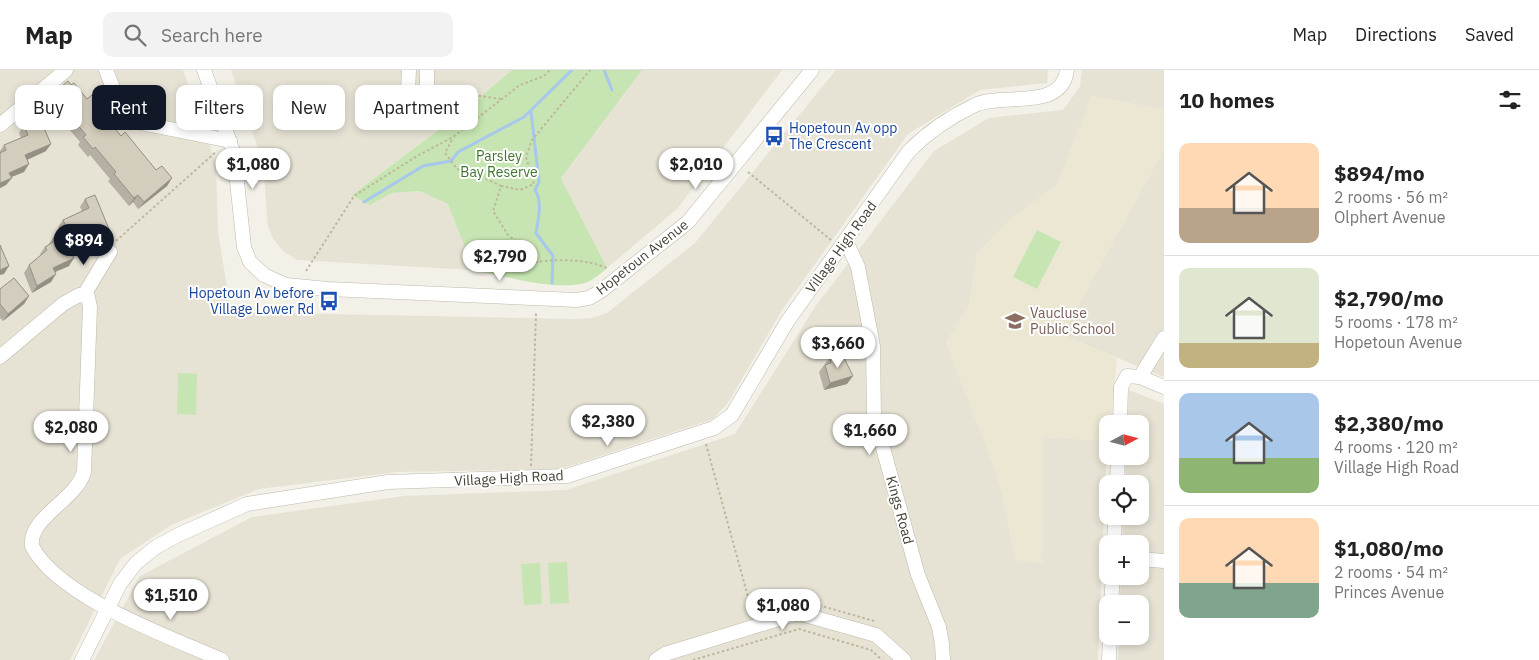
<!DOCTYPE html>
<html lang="en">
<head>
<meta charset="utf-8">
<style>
  :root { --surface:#fff; --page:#f2f2f2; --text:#222; --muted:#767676; --line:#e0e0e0; --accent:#111827 }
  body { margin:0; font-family:"IBM Plex Sans",sans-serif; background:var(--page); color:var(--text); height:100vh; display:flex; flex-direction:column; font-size:19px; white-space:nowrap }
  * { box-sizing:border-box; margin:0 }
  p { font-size:16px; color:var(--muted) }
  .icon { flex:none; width:28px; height:28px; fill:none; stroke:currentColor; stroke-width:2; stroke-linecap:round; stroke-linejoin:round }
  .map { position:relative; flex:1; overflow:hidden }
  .panel { display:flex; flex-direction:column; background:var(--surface); width:375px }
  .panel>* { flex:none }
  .banner { position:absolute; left:15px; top:15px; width:475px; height:45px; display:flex; gap:10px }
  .needle { width:32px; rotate:83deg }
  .buttons { position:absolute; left:1099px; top:345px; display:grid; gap:10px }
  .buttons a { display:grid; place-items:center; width:50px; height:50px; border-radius:10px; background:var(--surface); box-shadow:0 2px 8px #0003; font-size:25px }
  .price { position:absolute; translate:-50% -42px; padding:0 11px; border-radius:18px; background:#fff; color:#222; font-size:16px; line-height:32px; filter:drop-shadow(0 1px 2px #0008) }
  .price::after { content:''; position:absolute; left:50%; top:30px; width:15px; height:11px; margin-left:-8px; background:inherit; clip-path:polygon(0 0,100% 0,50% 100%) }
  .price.current { background:var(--accent); color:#fff }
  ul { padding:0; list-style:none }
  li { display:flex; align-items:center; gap:15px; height:125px; padding:0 15px }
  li+li { border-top:1px solid var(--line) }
  li span { display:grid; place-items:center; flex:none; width:140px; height:100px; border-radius:10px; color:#555 }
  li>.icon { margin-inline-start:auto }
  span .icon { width:60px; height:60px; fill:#fffc; stroke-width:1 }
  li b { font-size:21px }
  h2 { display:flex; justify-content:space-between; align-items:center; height:60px; padding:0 15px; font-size:21px }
  .chip { padding:0 18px; border-radius:10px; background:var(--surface); box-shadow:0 2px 8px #0003; font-size:18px; line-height:45px }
  .chip.current { background:var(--accent); color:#fff }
  header { display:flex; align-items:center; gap:30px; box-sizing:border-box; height:70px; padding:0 25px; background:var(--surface); border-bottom:1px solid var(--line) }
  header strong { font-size:24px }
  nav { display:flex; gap:28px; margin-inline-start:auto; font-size:18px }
  .search { width:350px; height:45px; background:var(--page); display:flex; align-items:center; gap:12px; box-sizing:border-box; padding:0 18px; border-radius:10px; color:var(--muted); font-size:19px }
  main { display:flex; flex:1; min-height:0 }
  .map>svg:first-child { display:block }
  .residential { fill:#e6e3d5 }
  .education { fill:#ebe7d2 }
  .green { fill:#c7e5b2 }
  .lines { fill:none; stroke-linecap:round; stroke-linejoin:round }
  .stream { stroke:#a7c7ec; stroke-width:3 }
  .minor-casing { stroke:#bdb9aa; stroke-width:15 }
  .path { stroke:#beb79c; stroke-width:2; stroke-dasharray:2.5 2.5; stroke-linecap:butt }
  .minor { stroke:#fff; stroke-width:14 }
  .wall { fill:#b5b0a3 }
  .shaded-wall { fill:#949084 }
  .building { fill:#d3cdbd; stroke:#949084 }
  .labels { text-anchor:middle; stroke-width:4; stroke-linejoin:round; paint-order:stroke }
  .transit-label { font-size:14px; fill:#164399; stroke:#fff; text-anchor:start }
  .park-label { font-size:14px; fill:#3f742d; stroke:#fff }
  .street-label { font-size:14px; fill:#454136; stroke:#fff }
  .education-label { font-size:14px; fill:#785e54; stroke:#fff; text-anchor:start }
</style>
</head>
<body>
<header>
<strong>Map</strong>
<div class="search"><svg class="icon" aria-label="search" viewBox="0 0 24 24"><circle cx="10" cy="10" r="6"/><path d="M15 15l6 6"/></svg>Search here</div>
<nav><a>Map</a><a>Directions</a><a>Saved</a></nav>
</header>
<main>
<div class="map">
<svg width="1164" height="590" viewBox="0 0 1164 590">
  <rect width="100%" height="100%" fill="#f2f0e7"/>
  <g class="residential">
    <polygon points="0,0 183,0 216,94 218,162 231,242 574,249 592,248 607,243 695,173 836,0 1048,0 1047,13 980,20 908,64 782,240 728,333 713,349 561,399 397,402 259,419 171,455 120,489 70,590 0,590"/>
    <polygon points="231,0 512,0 457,46 353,124 370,135 392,123 420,121 449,134 474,200 297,190 283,181 274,170 268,157 263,93"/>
    <polygon points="642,0 782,0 677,139 607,198 561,108"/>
    <polygon points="1082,0 1164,0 1164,40 1092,26 1057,115 1012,148 977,184 969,237 946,272 998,407 1016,490 1042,492 1043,367 1107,371 1098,590 94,590 140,506 252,447 404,426 566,420 735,364 815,237 934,81 989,48 1063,40 1080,17"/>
    <polygon points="1164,79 1164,307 1062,265"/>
    <polygon points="1129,320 1164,334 1164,590 1118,590 1119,566 1140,566 1140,534 1120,534 1121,506 1140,506 1140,474 1122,474 1124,446 1140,446 1140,414 1125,414 1126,386 1140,386 1140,354 1127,354"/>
  </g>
  <polygon class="education" points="1092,26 1164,40 1164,79 1062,265 1117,288 1111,354 1108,354 1107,371 1043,367 1042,493 1016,490 998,407 946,272 969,237 977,184 1012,148 1057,115"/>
  <g class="green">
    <path d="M512 0H642L561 108 607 198C600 204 594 210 585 213 554 221 505 206 474 200L448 134 420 121 392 123 370 135 352 125 457 46Z"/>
    <polygon points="1037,160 1061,172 1037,219 1013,207"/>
    <polygon points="178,303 197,304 196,345 177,344"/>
    <polygon points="567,492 569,533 550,534 548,493"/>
    <polygon points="540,493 542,534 524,535 521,494"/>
  </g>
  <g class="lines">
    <g class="stream">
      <polyline points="604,0 612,20"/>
      <path d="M531 41 539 112 535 120C543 132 538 150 536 163L553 186 552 213"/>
      <polyline points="364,132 423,96 451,91 458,82 524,47 572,0"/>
    </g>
    <defs>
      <g id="minor">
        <polyline points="106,0 124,46 136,52 230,71"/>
        <polyline points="204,0 234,84 244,177 250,192 264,205 286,215 328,219 576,230 589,228 601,221 688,152 812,0"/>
        <polyline points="427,19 427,0"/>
        <polyline points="408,21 409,0"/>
        <polyline points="0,55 66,0"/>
        <polyline points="846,171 858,197 873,276 874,345 918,505 939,557 942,574 943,590"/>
        <polyline points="84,225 110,182"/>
        <path d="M0 287 63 234 79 225 88 227 90 237 84 402C76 430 28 448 32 476 57 527 170 567 222 590"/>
        <polyline points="1140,307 1164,268"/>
        <polyline points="1120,354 1121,317 1127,306 1140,307 1164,317"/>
        <polyline points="1117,414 1118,386"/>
        <polyline points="1114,474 1115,446"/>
        <polyline points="1140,489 1164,491"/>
        <polyline points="1111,534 1113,506"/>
        <path d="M82 590 120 514 136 493 156 477 178 465 247 434 388 412 567 406 714 358 732 345 787 252 909 81C927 63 952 46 975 35 1002 22 1062 42 1067 0"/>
        <polyline points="656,590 665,584 798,543 876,565 904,590"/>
        <polyline points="1109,590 1110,566"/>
      </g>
    </defs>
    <use href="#minor" class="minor-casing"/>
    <g class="path">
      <polyline points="439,20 501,29"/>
      <path d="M452 70 445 83 457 99 476 104 501 116 493 141 508 165 526 179 536 192C555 189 591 189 608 199"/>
      <polyline points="748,102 831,170"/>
      <polyline points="501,116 520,120 534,114 526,87 532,70 590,0"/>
      <polyline points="116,171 217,81"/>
      <polyline points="306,201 354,126 417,86 453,67 520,15 544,6 550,0"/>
      <polyline points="706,374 753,545"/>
      <polyline points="531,396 536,243"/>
      <polyline points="752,541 794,528 874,551"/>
      <polyline points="693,590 799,559 871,580 882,590"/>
    </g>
    <use href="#minor" class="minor"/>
  </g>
  <g class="wall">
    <polygon points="71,15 101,43 121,66 156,100 172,108 167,116 138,139 133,132 129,136 108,111 110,109 90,85 88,87 78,75 80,72 58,46 55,49 46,37 56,21"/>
    <polygon points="24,55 46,81 27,90 24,102 11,107 6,115 0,118 0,81 4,75 21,68 19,63"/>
    <polygon points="85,129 106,171 94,169 95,172 89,179 73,186 69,196 55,202 51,212 32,223 24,203 29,195 41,185 40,184 45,177 48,175 53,168 61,165 58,157 63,150 82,141 80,137"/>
    <polygon points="0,219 29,226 24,234 3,251 0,248"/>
    <polygon points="830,287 847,314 824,320 819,302"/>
  </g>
  <g class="shaded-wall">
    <polygon points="64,39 58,46 55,49 61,41"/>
    <polygon points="51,74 46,81 20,93 25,85"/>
    <polygon points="29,94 24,102 4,110 9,103"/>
    <polygon points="12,108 6,115 0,118 0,113"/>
    <polygon points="172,108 167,116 138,139 144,132"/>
    <polygon points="138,125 133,132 129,136 134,128"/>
    <polygon points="90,160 111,164 106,171 84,168"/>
    <polygon points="95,172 89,179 66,190 71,182"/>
    <polygon points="74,188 69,196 48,205 53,198"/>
    <polygon points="9,196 4,204 0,205 0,200"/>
    <polygon points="56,204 51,212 32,223 37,216"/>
    <polygon points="29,226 24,234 3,251 8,244"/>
    <polygon points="853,306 847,314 824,320 830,313"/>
  </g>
  <g class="building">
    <polygon points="68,11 71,15 74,13 87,29 92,25 104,39 101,42 121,66 125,62 156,100 162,96 172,108 144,132 138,125 134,128 114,104 116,102 95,77 93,79 83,67 86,65 64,39 61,41 51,30 58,24 56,21"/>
    <polygon points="40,49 51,74 25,85 29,94 9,103 12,108 0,113 0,83 6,80 4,75 28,65 24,55"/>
    <polygon points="95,125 111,164 90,160 95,172 71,182 74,188 53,198 56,204 37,216 29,195 47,180 45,177 55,171 53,168 68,161 63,150 89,138 85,129"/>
    <polygon points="0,175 9,196 0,200"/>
    <polygon points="14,208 29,226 8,244 0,234 0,219"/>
    <polygon points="842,284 853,306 830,313 825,295 831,293 830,287"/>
  </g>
  <defs>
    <symbol id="bus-bare" viewBox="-9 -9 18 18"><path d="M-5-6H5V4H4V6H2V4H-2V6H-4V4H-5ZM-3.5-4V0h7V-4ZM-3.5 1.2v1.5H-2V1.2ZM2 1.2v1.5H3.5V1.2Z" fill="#1a4fb4" stroke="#fff" stroke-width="2.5" paint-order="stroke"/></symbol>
    <symbol id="school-bare" viewBox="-9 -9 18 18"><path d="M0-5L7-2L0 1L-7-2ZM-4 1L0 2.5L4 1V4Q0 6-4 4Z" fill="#8d6e63" stroke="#fff" stroke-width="2.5" paint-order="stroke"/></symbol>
  </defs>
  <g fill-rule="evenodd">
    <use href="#bus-bare" x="760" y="52" width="28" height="28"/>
    <use href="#bus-bare" x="315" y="217" width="28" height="28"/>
    <use href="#school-bare" x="1001" y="237" width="28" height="28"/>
  </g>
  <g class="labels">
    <g class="transit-label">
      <text x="789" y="63">Hopetoun Av opp<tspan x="789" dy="16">The Crescent</tspan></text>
      <text x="314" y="228" text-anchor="end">Hopetoun Av before<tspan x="314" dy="16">Village Lower Rd</tspan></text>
    </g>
    <g class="park-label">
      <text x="499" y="91">Parsley<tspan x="499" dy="16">Bay Reserve</tspan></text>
    </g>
    <g class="street-label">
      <text transform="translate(841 177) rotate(-54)" y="5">Village High Road</text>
      <text transform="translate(642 187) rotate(-38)" y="5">Hopetoun Avenue</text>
      <text transform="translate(509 408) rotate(-3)" y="5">Village High Road</text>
      <text transform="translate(900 440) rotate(75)" y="5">Kings Road</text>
    </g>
    <g class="education-label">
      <text x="1030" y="248">Vaucluse<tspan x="1030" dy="16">Public School</tspan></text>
    </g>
  </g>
</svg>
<div class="buttons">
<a><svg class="needle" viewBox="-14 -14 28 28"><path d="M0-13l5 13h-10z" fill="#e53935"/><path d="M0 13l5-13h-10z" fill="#767676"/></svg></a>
<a><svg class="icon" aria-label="locate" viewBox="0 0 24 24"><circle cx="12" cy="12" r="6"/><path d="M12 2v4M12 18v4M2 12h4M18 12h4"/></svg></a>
<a>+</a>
<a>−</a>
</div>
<b class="price" style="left:253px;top:120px">$1,080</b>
<b class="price" style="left:696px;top:120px">$2,010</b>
<b class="price current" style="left:84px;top:196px">$894</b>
<b class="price" style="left:500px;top:212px">$2,790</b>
<b class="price" style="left:838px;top:299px">$3,660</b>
<b class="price" style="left:608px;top:377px">$2,380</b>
<b class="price" style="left:71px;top:383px">$2,080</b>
<b class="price" style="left:870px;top:386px">$1,660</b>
<b class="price" style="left:171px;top:551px">$1,510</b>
<b class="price" style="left:783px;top:561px">$1,080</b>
<div class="banner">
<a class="chip">Buy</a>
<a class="chip current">Rent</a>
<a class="chip">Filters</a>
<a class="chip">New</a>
<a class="chip">Apartment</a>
</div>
</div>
<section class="panel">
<h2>10 homes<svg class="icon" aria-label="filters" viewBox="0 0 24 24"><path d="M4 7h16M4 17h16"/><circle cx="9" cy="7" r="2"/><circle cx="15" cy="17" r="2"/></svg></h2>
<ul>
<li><span style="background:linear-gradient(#ffd9b3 65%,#b9a48a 0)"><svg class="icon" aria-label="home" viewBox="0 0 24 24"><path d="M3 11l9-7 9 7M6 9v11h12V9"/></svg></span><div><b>$894/mo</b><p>2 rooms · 56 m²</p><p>Olphert Avenue</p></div></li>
<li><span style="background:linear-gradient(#dfe7d0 75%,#c2b280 0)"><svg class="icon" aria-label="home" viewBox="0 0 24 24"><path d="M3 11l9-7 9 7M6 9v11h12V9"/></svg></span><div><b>$2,790/mo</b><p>5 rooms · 178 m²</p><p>Hopetoun Avenue</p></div></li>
<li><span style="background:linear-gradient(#a9c7e8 65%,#8fb573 0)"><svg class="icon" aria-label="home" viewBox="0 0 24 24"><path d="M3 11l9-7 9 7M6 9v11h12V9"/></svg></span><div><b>$2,380/mo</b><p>4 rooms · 120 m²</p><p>Village High Road</p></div></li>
<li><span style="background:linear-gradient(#ffd9b3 65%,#7fa58c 0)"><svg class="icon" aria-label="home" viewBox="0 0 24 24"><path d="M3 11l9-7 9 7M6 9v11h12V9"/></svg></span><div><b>$1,080/mo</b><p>2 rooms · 54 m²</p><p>Princes Avenue</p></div></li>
</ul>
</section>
</main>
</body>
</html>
